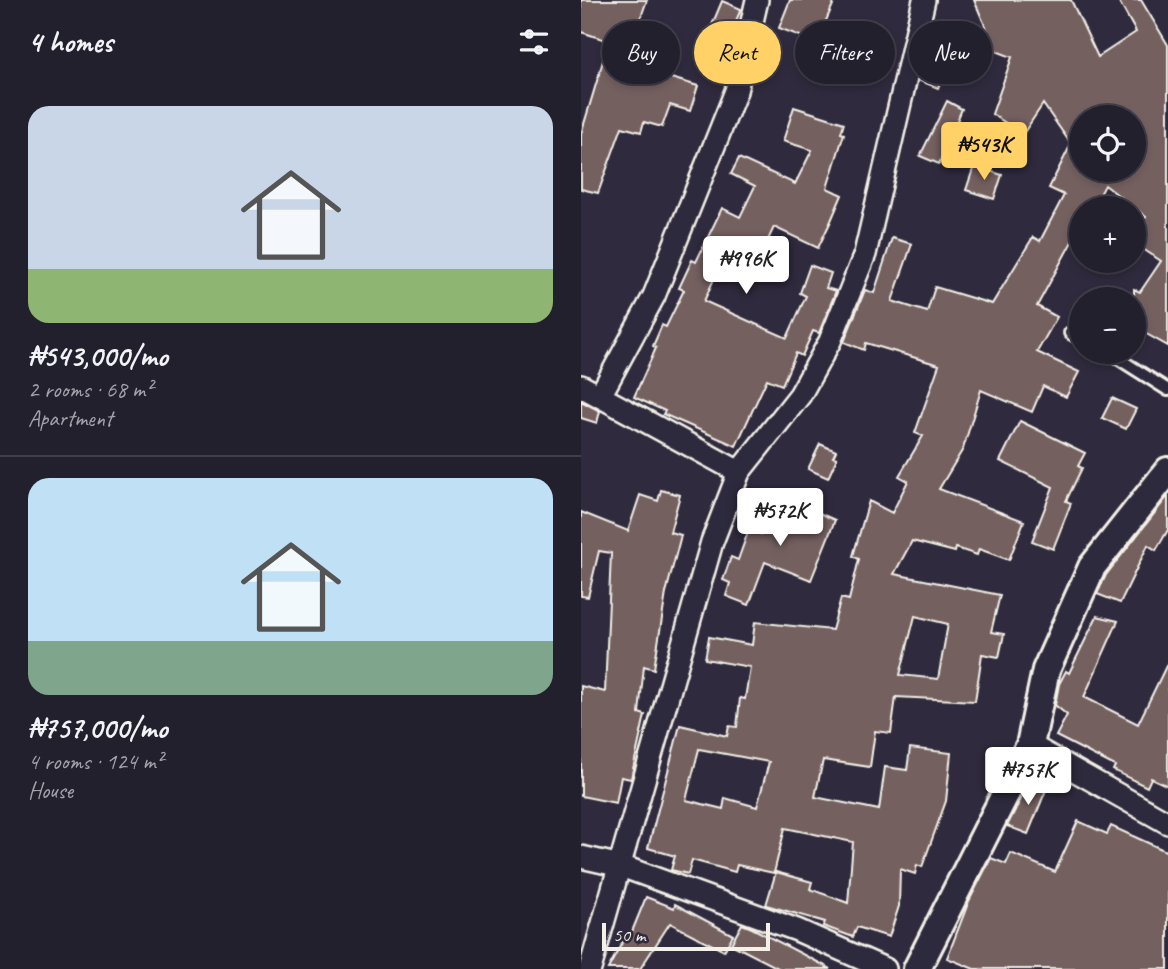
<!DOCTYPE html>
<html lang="en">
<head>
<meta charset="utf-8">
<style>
  :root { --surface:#23202e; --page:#2f2d3a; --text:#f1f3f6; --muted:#a3a3aa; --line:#403e4a; --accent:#ffd166 }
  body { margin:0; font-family:Caveat,sans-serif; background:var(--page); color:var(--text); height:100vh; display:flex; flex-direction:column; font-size:26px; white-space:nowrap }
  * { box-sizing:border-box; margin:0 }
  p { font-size:23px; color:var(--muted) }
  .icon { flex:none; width:38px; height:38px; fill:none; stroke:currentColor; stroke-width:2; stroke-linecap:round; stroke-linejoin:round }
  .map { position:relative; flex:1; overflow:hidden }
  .panel { display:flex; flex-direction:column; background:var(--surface); width:581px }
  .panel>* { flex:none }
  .guide { position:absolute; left:21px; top:21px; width:460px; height:63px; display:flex; gap:14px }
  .fabs { position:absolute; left:488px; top:105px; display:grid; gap:14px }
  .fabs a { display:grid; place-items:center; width:77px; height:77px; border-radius:50%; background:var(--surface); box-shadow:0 4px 10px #0003,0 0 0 2px var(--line); font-size:35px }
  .scale { position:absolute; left:21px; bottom:18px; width:168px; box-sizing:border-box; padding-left:7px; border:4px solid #f4f1e8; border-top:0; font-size:19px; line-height:24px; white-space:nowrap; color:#f4f1e8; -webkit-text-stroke:5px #2f2a3d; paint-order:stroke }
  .price { position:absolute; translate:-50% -60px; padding:0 16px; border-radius:7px; background:#fff; color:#222; font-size:23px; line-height:46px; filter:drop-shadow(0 2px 4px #0008) }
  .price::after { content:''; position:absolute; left:50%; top:42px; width:21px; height:16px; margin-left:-10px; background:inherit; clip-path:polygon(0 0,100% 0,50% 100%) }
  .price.active { background:var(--accent); color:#111 }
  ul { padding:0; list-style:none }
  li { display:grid; align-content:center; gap:14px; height:371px; padding:0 28px }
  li+li { border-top:2px solid var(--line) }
  li span { display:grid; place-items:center; height:217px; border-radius:21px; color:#555 }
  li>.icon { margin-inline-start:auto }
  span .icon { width:126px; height:126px; fill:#fffc; stroke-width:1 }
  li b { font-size:30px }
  h2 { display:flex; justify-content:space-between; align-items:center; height:84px; padding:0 28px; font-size:30px }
  .tag { padding:0 24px; border-radius:32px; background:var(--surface); box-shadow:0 4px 10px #0003,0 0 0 2px var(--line); font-size:24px; line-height:63px }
  .tag.active { background:var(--accent); color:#111 }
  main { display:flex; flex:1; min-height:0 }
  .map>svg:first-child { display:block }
  .building { fill:#746161; stroke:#f4f1e8; stroke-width:2; fill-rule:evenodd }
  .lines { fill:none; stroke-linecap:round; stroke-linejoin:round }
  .service-casing { stroke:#f4f1e8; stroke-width:16 }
  .minor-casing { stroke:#f4f1e8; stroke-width:26 }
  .tertiary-casing { stroke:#f4f1e8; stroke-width:32 }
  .service { stroke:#2f2a3d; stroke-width:10 }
  .minor { stroke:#2f2a3d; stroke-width:21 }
  .tertiary { stroke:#2f2a3d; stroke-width:26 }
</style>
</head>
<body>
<main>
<section class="panel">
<h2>4 homes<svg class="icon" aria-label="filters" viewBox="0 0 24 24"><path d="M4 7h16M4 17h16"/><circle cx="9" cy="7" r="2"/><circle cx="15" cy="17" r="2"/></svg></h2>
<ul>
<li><span style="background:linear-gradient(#c9d6e8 75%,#8fb573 0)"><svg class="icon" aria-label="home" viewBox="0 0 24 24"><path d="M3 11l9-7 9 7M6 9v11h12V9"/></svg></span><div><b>₦543,000/mo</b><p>2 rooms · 68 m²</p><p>Apartment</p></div></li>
<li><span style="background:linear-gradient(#bfe0f5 75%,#7fa58c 0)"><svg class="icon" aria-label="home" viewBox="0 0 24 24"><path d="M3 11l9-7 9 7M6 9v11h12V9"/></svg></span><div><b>₦757,000/mo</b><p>4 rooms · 124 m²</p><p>House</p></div></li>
</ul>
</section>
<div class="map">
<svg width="587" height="969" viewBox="0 0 587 969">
  <rect width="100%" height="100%" fill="#2f2a3d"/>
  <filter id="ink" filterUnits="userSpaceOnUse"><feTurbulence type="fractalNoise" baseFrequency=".0143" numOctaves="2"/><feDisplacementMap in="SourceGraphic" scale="14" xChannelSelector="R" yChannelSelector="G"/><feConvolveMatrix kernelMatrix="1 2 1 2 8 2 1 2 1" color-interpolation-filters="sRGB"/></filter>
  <g filter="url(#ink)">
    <g class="building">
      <polygon points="0,0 66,0 43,64 117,86 109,111 89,105 81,127 63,122 60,132 41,127 17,193 0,189 0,134 28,41 0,32"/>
      <polygon points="209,0 254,0 244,23 305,46 298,66 198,28"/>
      <path d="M393 0H490L517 57 555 32 537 0H560L587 45V346L553 327V289L559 292 580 261 553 243V234L565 217 524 185 512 208H500V225L456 306 476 317 456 352 498 372 485 397 462 386 451 412 400 390 382 449 358 489 443 521 428 560 398 549 396 555 375 548 374 552 331 541 313 574 419 595 410 632 423 634 418 657 401 654 394 701 315 697 310 733 294 731 289 767 242 760 234 797 298 810 304 767 326 770 329 748 370 753 365 801 341 867 336 865 334 874 319 869 318 906 308 937 276 927 272 937 242 926 244 922 185 905 195 872 231 882 229 889 267 903 272 842 204 828 193 873 156 865 154 872 111 860 107 874 90 870 94 856 67 848 99 725 146 736 148 726 156 727 159 698 164 699 169 667 124 659 128 637 171 645 174 622 251 630 260 598 268 600 278 559 272 556 288 501 311 513 327 481 318 476 342 436 334 433 358 365 285 343 283 350 263 342 284 290 293 293 311 238 331 244 311 301 346 312 354 287 411 304 452 237 459 241 483 195 468 188 490 144 462 104 442 134 411 114 431 57 415 51ZM500 117H553V170H500ZM334 616 367 624 357 679 319 675ZM118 749 188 762 176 807 144 798 142 809 105 800Z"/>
      <polygon points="141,1 160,9 140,57 121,49"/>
      <polygon points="352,49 369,56 357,88 339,81"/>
      <polygon points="366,101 381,109 358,164 339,156"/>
      <polygon points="213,107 263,123 260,133 263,134 246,188 261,195 249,223 237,248 193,227 180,255 149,244 123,301 206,338 225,296 219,293 229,265 250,273 245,288 255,291 238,333 232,331 221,356 215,353 201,385 186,379 155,446 82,414 84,411 53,397 75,348 72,346 81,325 85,327 103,290 98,288 111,260 115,262 141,208 159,217 174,186 150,174 158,158 214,184 231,150 202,141"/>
      <polygon points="393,166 421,175 413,199 385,190"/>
      <polygon points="531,398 555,409 545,429 521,418"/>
      <polygon points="0,401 19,411 16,423 0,418"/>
      <polygon points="439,421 504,453 497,466 501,468 485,501 490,503 472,549 451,541 472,487 419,461"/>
      <polygon points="239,444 255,451 252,457 256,458 247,478 227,469"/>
      <polygon points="80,490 99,495 89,532 100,535 85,593 73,669 63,666 58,713 64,715 52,769 50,779 40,777 35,803 0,796 0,686 24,692 30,553 18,551 7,597 0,596 0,512 47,531 59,495 77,501"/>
      <polygon points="587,496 587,530 575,550 567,545 539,603 516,594 525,575"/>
      <polygon points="204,498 254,520 230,580 184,562 168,605 145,596 149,583 142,580 150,557 157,560 168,529 180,534 196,500 202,503"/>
      <polygon points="516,616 537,621 503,697 557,724 587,662 587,786 570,778 566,787 532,770 534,766 475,736 486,715 474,705 478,684 485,671 488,673"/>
      <polygon points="450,779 467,785 447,834 426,826"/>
      <polygon points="497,821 526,834 530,826 587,852 587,969 393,969 366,958 388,901 410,858 425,864 430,853 474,872"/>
      <polygon points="65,897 93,908 94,904 152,935 143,951 89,923 59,969 27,969 44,937 48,939"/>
      <polygon points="161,924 171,928 250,969 199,969 150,944"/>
    </g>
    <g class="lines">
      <defs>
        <g id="service">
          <polyline points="489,333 500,339"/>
          <polyline points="527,352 587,390"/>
        </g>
        <g id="minor">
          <polyline points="0,386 158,472"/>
          <polyline points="20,394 73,296 155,91 176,0"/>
          <polyline points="449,745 587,823"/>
          <polyline points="0,857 40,866 216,930 304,969"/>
          <polyline points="9,969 131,542 158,472 219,395 249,341 284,254 343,0"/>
        </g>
        <polyline id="tertiary" points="336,969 449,745 465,670 511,567 587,471"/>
      </defs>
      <use href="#service" class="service-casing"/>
      <use href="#minor" class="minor-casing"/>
      <use href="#tertiary" class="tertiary-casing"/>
      <use href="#service" class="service"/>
      <use href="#minor" class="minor"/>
      <use href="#tertiary" class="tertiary"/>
    </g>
  </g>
</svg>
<div class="fabs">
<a><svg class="icon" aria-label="locate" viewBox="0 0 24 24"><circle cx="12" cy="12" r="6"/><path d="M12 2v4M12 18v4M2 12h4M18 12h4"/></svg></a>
<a>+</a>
<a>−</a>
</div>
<div class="scale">50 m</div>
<b class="price active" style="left:403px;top:182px">₦543K</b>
<b class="price" style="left:165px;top:296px">₦996K</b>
<b class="price" style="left:199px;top:548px">₦572K</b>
<b class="price" style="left:447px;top:807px">₦757K</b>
<div class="guide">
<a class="tag">Buy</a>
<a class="tag active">Rent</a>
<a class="tag">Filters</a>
<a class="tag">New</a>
</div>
</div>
</main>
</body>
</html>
